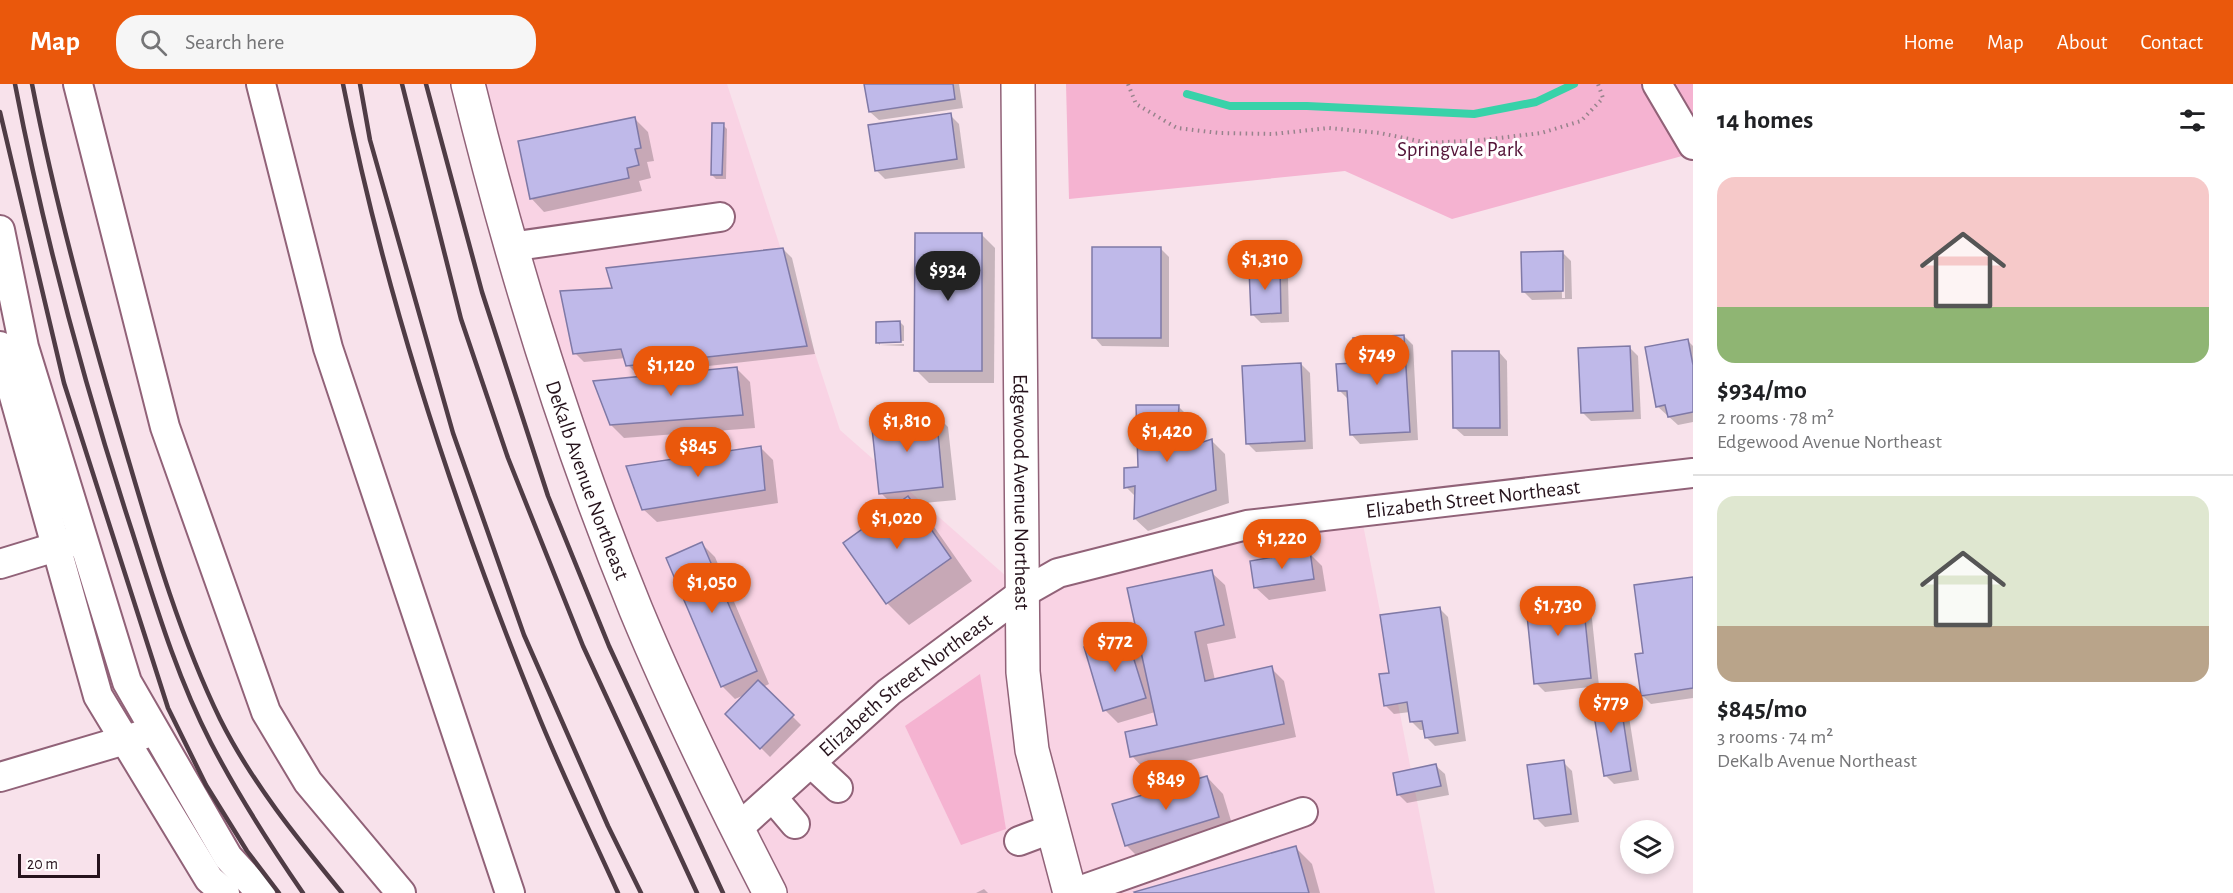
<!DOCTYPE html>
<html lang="en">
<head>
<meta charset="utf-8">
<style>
  :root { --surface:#fff; --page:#f6f6f6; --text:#202124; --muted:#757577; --line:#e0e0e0; --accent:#ea580c }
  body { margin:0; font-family:"Alegreya Sans",sans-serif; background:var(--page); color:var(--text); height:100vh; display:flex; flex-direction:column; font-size:22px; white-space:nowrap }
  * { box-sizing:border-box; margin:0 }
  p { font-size:20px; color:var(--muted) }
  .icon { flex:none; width:33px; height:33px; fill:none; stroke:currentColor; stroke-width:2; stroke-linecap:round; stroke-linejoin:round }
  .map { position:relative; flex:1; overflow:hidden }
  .sheet { display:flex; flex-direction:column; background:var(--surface); width:540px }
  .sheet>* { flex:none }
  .buttons { position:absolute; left:1620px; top:736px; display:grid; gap:12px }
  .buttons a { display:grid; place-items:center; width:54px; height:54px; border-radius:50%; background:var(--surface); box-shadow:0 3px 9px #0003; font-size:30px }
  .scale { position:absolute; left:18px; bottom:15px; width:82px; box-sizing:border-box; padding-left:6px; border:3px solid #26131c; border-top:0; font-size:16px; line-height:21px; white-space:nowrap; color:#26131c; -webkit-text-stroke:4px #fff; paint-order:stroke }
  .price { position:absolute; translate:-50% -51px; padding:0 14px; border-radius:21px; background:var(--accent); color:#fff; font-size:20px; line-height:39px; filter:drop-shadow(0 2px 3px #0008) }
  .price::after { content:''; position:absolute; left:50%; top:36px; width:18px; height:14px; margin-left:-9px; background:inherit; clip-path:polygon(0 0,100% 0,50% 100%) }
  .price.selected { background:#222; color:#fff }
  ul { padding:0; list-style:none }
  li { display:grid; align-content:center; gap:12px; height:318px; padding:0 24px }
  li+li { border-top:2px solid var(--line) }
  li span { display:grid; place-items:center; height:186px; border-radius:18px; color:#555 }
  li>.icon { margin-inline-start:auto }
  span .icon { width:108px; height:108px; fill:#fffc; stroke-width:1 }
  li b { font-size:26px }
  h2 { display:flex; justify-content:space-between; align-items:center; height:72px; padding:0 24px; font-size:26px }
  header { display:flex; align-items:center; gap:36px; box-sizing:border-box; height:84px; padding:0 30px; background:var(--accent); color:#fff }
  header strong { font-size:28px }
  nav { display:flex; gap:33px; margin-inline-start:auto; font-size:21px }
  .search { width:420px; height:54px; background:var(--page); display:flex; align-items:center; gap:15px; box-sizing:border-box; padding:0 21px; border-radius:24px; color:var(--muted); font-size:22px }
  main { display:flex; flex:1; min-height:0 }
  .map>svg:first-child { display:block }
  .built { fill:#f9d3e4 }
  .green { fill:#f5b3d1 }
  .shadow { fill:#0003; fill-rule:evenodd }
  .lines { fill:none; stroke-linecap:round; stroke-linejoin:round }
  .stream { stroke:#38d2a9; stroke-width:8 }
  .building { fill:#bfb9e9; stroke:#7f79a6; stroke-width:1.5 }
  .minor-casing { stroke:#916278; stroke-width:32 }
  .major-casing { stroke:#916278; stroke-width:36 }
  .path { stroke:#97838c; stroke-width:4; stroke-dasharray:1.5 4.5; stroke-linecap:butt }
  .minor { stroke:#fff; stroke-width:28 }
  .major { stroke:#fff; stroke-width:33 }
  .rail { stroke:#4f3c45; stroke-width:4.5 }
  .labels { text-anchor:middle; stroke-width:6; stroke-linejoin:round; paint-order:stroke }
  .park-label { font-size:21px; fill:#531337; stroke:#fff }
  .street-label { font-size:21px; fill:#26131c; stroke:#fff }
</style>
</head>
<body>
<header>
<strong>Map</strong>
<div class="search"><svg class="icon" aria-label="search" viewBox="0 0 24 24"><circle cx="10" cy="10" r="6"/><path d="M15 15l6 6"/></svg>Search here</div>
<nav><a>Home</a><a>Map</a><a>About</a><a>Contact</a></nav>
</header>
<main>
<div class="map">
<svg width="1693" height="809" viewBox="0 0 1693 809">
  <rect width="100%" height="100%" fill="#f8e2eb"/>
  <polygon class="built" points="463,0 727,0 840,346 1015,500 1360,425 1435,809 767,809 560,363"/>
  <g class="green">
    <polygon points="1066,0 1693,0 1693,69 1452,135 1345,87 1069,115"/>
    <polygon points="980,590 1006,745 961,761 905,642"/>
  </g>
  <g class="shadow">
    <polygon points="866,0 959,0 963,24 879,36 870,28"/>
    <polygon points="950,31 959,40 965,84 885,95 876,86"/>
    <polygon points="635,35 648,48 654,77 647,78 651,94 639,97 642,107 544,128 531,114"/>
    <polygon points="723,41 727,45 726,95 716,95 712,91"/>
    <polygon points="982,151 995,164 994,299 929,299 916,286"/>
    <polygon points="1160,164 1169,173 1169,263 1102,262 1094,253"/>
    <polygon points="783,165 792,174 815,270 637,290 628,281 626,274 584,278 575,269 614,205"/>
    <path d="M1562 168 1571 177 1572 215 1532 216 1523 207ZM1561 175H1564L1565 214H1562Z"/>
    <polygon points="1279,185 1288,194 1289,238 1261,239 1252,230"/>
    <polygon points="900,238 904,242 904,257 880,258 880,261 878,259"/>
    <polygon points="1404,252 1413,261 1418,356 1360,360 1352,351 1349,316 1340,307 1356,280"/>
    <polygon points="1688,257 1693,262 1693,338 1678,341 1657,322"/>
    <polygon points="904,260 904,262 880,261"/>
    <polygon points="1629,263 1638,272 1641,335 1591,337 1583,329"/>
    <polygon points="1499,268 1507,277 1508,352 1464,352 1455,344"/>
    <polygon points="1301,280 1310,289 1313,365 1256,368 1247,359"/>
    <polygon points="737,285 750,298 755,344 624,354 611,341"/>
    <polygon points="1179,323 1192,336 1190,361 1194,363 1212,357 1225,370 1229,419 1148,447 1135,435 1136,413 1126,403"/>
    <polygon points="935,330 948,343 956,416 913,420 930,437 972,497 909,541 887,519 895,423 881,409"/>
    <polygon points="760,363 773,376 778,419 657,438 643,425"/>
    <polygon points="702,460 715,473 769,600 763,603 801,641 770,673 727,630 747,610 735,615 722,602"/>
    <polygon points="1309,469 1322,482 1326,507 1269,516 1255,503"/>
    <polygon points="1211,488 1225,501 1236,554 1207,560 1215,596 1271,584 1284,597 1296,653 1145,686 1132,672 1158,642 1155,628 1118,639 1105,626 1126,552 1143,568"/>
    <polygon points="1693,494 1693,614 1651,620 1642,611 1645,570"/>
    <polygon points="1581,507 1590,516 1599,602 1545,608 1536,599"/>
    <polygon points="1439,524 1448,533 1466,657 1435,662 1426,653 1425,646 1420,646 1412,638 1410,628 1394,630 1385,621 1391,590"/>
    <polygon points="1618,611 1627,620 1639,696 1614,700 1605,691"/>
    <polygon points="1563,678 1572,687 1579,738 1545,743 1536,734"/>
    <polygon points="1436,682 1445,690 1449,711 1407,719 1399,711"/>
    <polygon points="1207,693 1223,710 1235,750 1143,778 1126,761"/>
    <polygon points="1295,763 1312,780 1320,809 1137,809"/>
    <polygon points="984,805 988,809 976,809"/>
  </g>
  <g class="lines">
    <polyline class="stream" points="1187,10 1230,22 1307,22 1474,30 1536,18 1574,0"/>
  </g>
  <g class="building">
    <polygon points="864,0 953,0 955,15 869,28"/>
    <polygon points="951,29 957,75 875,87 868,41"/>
    <polygon points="635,33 641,64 635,65 639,81 627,84 629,94 530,115 518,57"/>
    <polygon points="712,39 724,39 722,91 711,91"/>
    <polygon points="915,149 982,149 982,287 914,287"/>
    <rect x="1092" y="163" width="69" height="91"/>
    <polygon points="783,164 807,262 626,282 621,265 573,270 560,207 612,204 606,184"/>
    <polygon points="1563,167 1563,207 1522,208 1521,168"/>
    <polygon points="1280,184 1281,229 1251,231 1249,185"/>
    <polygon points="900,237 901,258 876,259 876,238"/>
    <polygon points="1404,251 1410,348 1350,351 1347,307 1338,307 1336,280 1355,279 1353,254"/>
    <polygon points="1688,255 1693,281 1693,328 1668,333 1665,321 1656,323 1645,263"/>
    <polygon points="1630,262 1633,327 1581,329 1578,264"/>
    <polygon points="1452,267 1499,267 1500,344 1453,344"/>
    <polygon points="1301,279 1305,357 1246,360 1242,282"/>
    <polygon points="737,283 743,331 610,341 593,297"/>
    <polygon points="1136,321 1179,321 1177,354 1194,361 1212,355 1216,406 1134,435 1135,402 1124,404 1124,384 1138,383"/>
    <polygon points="936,328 943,403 879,410 871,335"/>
    <polygon points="761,362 765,406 642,426 626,382"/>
    <polygon points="908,412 951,474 886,520 843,459"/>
    <polygon points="702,458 757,587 721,603 666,474"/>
    <polygon points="1310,467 1314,495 1254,504 1250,477"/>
    <polygon points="1212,486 1224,541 1195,548 1205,597 1272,582 1284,640 1130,673 1125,648 1157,641 1127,504"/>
    <polygon points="1693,493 1693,604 1641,612 1635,570 1643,569 1634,501"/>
    <polygon points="1582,506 1591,594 1534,600 1525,512"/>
    <polygon points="1440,523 1458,649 1425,654 1422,637 1410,638 1407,618 1384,622 1379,590 1389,589 1380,531"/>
    <polygon points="1126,550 1146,614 1103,627 1084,563"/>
    <polygon points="758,596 794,631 760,665 725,630"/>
    <polygon points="1619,609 1631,687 1604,692 1591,613"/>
    <polygon points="1564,676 1571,730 1534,735 1527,681"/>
    <polygon points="1436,680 1441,702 1397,711 1393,689"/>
    <polygon points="1207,692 1219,733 1125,762 1112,720"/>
    <polygon points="1296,762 1309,809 1135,809 1134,808"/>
  </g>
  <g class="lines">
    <defs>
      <g id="minor">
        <polyline points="78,0 165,343 266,628 308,698 401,809"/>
        <polyline points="261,0 328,264 510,809"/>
        <polyline points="1657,0 1693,61"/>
        <polyline points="0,146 24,263 127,598 228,773 261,809"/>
        <polyline points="510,163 720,133"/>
        <polyline points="0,262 98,612 209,795 225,809"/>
        <polyline points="0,480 72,458"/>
        <polyline points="811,679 838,704"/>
        <polyline points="0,693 142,651"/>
        <polyline points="773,714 795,740"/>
        <path id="s1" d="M737 745 889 608 1021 510 1058 489 1247 441 1693 389"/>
        <polyline points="1019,757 1051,745"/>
        <polyline points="1073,809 1303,728"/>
      </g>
      <g id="major">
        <path id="s2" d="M468 0C512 179 566 355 636 526 675 620 723 718 770 809"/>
        <path id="s3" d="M1018 0 1023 588 1032 666 1070 809"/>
      </g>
    </defs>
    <use href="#minor" class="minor-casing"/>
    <use href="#major" class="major-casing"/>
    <polyline class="path" points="1128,0 1136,20 1177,44 1219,49 1273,50 1329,44 1380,49 1428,59 1482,56 1541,49 1581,37 1603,14 1598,0"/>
    <use href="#minor" class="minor"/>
    <use href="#major" class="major"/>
    <g class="rail">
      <path d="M15 0C44 151 84 300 132 447 155 519 176 591 211 659 238 711 270 761 303 809"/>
      <path d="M32 0C57 128 92 253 129 378 154 463 181 555 220 635 252 699 297 754 342 809"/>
      <path d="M343 0C385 213 454 422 535 623 560 686 590 747 618 809"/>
      <polyline points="360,0 370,56 453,349 524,551 608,742 641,809"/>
      <polyline points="402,0 461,235 508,374 583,562 697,809"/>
      <polyline points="426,0 482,208 548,412 609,562 723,809"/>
      <polyline points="0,28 64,299 168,624 206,701 247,767 279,809"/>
    </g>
  </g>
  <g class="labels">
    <g class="park-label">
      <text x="1460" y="72">Springvale Park</text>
    </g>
    <g class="street-label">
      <text dy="7" stroke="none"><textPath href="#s2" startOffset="414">DeKalb Avenue Northeast</textPath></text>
      <text dy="7" stroke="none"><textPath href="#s3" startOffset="408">Edgewood Avenue Northeast</textPath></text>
      <text dy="7" stroke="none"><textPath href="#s1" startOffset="834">Elizabeth Street Northeast</textPath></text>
      <text dy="7" stroke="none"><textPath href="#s1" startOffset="222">Elizabeth Street Northeast</textPath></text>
    </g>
  </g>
</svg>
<div class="buttons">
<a><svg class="icon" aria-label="layers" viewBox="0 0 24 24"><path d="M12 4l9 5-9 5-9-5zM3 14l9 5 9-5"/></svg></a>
</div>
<div class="scale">20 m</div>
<b class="price" style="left:1265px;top:207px">$1,310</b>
<b class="price selected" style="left:948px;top:218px">$934</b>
<b class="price" style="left:1377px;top:302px">$749</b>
<b class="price" style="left:671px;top:313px">$1,120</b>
<b class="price" style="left:907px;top:369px">$1,810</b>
<b class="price" style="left:1167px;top:379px">$1,420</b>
<b class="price" style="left:698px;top:394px">$845</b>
<b class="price" style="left:897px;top:466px">$1,020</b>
<b class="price" style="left:1282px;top:486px">$1,220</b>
<b class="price" style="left:712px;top:530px">$1,050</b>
<b class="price" style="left:1558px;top:553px">$1,730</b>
<b class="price" style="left:1115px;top:589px">$772</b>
<b class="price" style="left:1611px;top:650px">$779</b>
<b class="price" style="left:1166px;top:727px">$849</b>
</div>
<section class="sheet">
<h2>14 homes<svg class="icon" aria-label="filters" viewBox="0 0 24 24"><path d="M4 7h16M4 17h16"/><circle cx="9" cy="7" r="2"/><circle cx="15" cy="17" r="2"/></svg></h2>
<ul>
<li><span style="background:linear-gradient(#f6c9c9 70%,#8fb573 0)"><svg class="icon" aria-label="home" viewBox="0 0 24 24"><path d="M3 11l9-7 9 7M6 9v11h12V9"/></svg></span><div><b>$934/mo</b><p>2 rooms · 78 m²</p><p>Edgewood Avenue Northeast</p></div></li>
<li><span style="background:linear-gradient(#dfe7d0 70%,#b9a48a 0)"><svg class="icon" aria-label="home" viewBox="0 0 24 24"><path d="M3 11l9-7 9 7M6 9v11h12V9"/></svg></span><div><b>$845/mo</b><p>3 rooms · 74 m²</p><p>DeKalb Avenue Northeast</p></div></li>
</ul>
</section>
</main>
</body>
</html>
